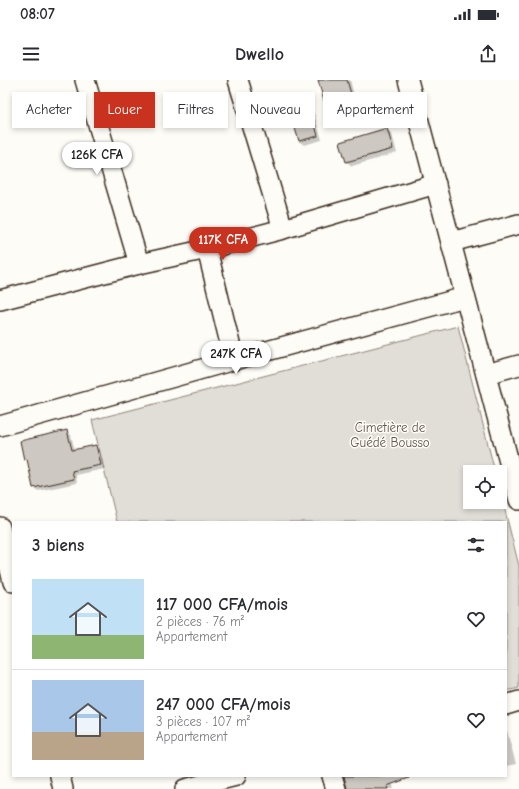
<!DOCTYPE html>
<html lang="fr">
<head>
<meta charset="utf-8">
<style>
  :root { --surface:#fff; --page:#f7f7f7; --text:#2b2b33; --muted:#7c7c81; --line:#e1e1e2; --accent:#c8321e }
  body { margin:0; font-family:"Comic Neue",sans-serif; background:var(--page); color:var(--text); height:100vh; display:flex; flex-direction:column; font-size:15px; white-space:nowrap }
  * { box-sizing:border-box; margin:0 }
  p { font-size:13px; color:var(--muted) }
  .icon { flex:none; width:22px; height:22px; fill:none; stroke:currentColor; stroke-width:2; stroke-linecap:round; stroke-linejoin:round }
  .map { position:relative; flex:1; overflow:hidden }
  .details { position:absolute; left:12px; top:441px; width:495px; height:256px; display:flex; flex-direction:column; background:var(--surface); border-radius:0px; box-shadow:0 2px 6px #0003 }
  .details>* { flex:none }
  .hud { position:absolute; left:12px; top:12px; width:495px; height:36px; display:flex; gap:8px }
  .tools { position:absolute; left:463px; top:385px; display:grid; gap:8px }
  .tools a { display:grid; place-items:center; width:44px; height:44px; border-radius:0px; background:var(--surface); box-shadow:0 2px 6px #0003; font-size:20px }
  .price { position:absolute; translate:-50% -34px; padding:0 9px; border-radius:14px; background:#fff; color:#222; font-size:13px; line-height:26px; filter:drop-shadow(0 1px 2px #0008) }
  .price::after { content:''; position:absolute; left:50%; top:24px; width:12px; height:9px; margin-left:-6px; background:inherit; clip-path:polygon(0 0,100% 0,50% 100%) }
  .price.current { background:var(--accent); color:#fff }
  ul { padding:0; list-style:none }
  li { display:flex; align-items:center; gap:12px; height:100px; padding:0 20px }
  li+li { border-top:1px solid var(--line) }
  li span { display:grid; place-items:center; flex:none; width:112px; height:80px; border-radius:0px; color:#555 }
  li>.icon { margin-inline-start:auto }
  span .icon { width:48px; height:48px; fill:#fffc; stroke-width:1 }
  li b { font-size:17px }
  h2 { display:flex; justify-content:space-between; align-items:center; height:48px; padding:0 20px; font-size:17px }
  .chip { padding:0 14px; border-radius:0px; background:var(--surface); box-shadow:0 2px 6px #0003; font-size:14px; line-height:36px }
  .chip.current { background:var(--accent); color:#fff }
  .status { display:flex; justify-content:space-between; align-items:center; height:28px; padding:0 20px; background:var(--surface); direction:ltr }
  .status svg { height:11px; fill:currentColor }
  header { display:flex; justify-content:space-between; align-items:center; height:52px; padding:0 20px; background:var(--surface); font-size:18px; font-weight:600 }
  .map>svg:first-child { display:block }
  .green { fill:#e1ded7; stroke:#8e847a }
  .shadow { fill:#0003 }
  .building { fill:#cdc8c2; stroke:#3b2a1e }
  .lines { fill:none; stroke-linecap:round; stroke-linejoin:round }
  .minor-casing { stroke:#3b2a1e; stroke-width:22 }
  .minor { stroke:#fdfcf7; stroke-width:19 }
  .labels { text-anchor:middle; stroke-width:3; stroke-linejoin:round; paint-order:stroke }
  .park-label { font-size:13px; fill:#64574c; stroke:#fdfcf7 }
</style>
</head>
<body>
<div class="status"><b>08:07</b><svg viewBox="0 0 49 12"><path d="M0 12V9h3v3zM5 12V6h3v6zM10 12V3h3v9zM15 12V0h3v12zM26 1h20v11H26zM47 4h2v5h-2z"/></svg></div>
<header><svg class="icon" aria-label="menu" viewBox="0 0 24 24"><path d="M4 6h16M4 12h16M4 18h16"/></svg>Dwello<svg class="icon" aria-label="share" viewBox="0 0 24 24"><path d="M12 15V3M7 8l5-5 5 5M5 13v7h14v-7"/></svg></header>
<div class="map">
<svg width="519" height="709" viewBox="0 0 519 709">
  <rect width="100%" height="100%" fill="#fdfcf7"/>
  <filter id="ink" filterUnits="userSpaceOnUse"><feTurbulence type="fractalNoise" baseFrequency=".025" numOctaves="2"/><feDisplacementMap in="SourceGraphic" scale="8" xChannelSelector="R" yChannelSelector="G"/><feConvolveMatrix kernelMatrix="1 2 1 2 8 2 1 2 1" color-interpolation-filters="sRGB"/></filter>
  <g filter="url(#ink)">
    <polygon class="green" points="458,246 495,392 470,392 470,422 500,422 500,411 519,486 519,608 506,611 506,442 117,442 92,340"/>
    <g class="shadow">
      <polygon points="319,0 350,0 355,19 329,25 324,21"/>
      <polygon points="310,29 314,33 322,60 304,65 299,61"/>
      <polygon points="387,49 392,54 397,73 352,86 347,82"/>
      <polygon points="67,351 71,355 75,371 96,366 100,370 104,389 76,395 77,403 38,411 34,407 29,383 25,379"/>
      <polygon points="506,650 507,651 516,684 506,686"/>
      <polygon points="345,696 390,696 394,709 349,709"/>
    </g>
    <g class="building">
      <polygon points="318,0 347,0 351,14 324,21"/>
      <polygon points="310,27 318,56 299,61 290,33"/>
      <polygon points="387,48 393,69 346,82 340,62"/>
      <polygon points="67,350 72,370 96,365 101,385 72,391 74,399 33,408 27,379 24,380 20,361"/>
      <polygon points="344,696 409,696 409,698 387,706 388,709 347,709"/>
    </g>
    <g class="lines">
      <defs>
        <g id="minor">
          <polyline points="85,0 139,184"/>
          <polyline points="238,0 283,149"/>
          <polyline points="408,0 519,420"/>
          <polyline points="451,162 519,144"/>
          <polyline points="207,169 234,280"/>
          <polyline points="0,220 139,184 207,169 283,149 436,104"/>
          <polyline points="486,294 519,285"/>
          <polyline points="0,346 234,280 465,217"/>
          <polyline points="0,447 13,502"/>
          <polyline points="506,625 519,621"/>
          <polyline points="60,696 63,709"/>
          <polyline points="332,696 336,709"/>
          <polyline points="185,709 236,696"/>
        </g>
      </defs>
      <use href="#minor" class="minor-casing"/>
      <use href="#minor" class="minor"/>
    </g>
  </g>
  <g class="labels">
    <g class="park-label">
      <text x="390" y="352">Cimetière de<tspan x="390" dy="15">Guédé Bousso</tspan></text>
    </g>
  </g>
</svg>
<div class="tools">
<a><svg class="icon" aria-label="locate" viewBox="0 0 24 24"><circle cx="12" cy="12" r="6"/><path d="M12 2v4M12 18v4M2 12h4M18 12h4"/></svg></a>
</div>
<b class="price" style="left:97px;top:96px">126K CFA</b>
<b class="price current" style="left:223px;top:181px">117K CFA</b>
<b class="price" style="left:236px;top:295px">247K CFA</b>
<div class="hud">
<a class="chip">Acheter</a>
<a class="chip current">Louer</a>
<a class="chip">Filtres</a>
<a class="chip">Nouveau</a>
<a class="chip">Appartement</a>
</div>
<section class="details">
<h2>3 biens<svg class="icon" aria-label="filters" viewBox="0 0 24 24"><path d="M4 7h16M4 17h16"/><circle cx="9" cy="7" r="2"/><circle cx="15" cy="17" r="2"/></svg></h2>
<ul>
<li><span style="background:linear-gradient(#bfe0f5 70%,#8fb573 0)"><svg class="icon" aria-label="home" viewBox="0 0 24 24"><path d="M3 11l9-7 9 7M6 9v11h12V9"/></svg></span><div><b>117 000 CFA/mois</b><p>2 pièces · 76 m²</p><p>Appartement</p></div><svg class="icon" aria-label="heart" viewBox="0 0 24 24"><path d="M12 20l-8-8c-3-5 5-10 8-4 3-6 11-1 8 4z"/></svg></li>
<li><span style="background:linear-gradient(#a9c7e8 65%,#b9a48a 0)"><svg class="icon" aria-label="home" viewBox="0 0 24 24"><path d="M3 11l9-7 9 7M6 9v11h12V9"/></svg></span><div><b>247 000 CFA/mois</b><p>3 pièces · 107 m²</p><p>Appartement</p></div><svg class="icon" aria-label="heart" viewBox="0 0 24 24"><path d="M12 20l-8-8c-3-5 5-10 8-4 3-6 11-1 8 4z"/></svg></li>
</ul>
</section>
</div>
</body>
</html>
